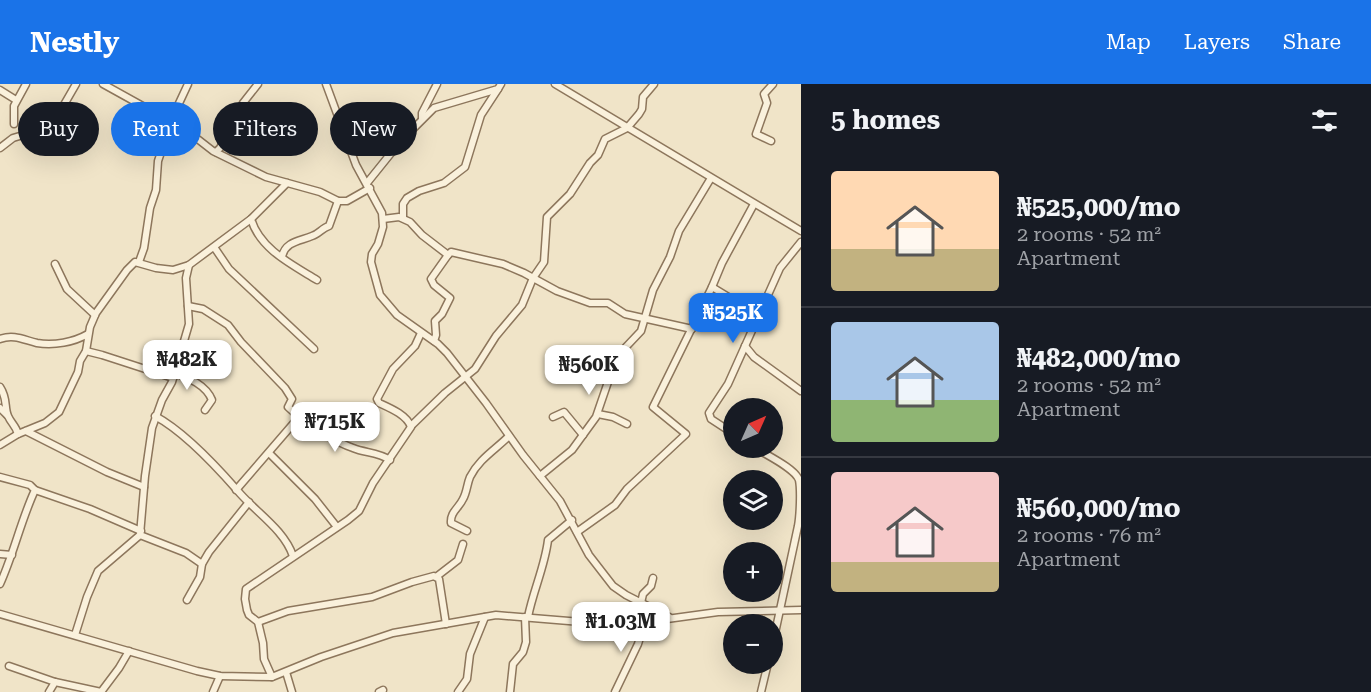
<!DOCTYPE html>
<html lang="en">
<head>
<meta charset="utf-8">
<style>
  :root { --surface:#171b24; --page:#20242c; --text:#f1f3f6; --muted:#9ea1a6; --line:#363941; --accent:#1a73e8 }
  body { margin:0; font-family:"Roboto Serif",serif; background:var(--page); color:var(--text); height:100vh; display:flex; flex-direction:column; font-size:22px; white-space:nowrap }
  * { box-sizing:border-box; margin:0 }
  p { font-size:20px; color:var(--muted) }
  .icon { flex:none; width:33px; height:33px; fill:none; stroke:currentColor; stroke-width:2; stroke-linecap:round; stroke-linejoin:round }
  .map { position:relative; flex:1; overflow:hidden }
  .drawer { display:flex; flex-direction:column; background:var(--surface); width:570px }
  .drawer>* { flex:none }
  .banner { position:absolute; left:18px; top:18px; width:570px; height:54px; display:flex; gap:12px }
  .needle { width:39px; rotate:45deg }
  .buttons { position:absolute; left:723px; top:314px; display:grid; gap:12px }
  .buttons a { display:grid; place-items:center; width:60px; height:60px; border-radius:50%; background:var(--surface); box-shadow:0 6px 24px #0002; font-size:30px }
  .price { position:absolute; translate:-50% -51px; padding:0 14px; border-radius:12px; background:#fff; color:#222; font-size:20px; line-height:39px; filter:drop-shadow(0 2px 3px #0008) }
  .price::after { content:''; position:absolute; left:50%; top:36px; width:18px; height:14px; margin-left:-9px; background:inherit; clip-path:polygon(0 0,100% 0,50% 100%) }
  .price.on { background:var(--accent); color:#fff }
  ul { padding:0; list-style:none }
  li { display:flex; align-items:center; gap:18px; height:150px; padding:0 30px }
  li+li { border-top:2px solid var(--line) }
  li span { display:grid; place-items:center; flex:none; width:168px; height:120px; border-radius:6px; color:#555 }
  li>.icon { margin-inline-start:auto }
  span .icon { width:72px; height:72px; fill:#fffc; stroke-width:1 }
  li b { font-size:26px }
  h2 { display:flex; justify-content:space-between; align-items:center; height:72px; padding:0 30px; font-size:26px }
  .tag { padding:0 21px; border-radius:27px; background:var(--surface); box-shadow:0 6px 24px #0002; font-size:21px; line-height:54px }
  .tag.on { background:var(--accent); color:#fff }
  header { display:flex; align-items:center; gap:36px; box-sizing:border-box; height:84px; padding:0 30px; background:var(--accent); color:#fff }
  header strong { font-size:28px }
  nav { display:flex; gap:33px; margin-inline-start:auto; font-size:21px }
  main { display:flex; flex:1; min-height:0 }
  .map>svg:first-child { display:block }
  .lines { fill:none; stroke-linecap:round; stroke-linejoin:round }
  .minor-casing { stroke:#8d765c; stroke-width:9 }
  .minor { stroke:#faf1dc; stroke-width:6 }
</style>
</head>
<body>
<header>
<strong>Nestly</strong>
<nav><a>Map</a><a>Layers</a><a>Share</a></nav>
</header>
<main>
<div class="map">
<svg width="801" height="608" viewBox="0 0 801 608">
  <rect width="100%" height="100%" fill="#f0e4c8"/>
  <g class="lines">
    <defs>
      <g id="minor">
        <polyline points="103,0 186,46 213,67 266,93 320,108 338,117 347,117 370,104"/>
        <polyline points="326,0 356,81 382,129 383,143 378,160 372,170 371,178 380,211 397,231 438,260 447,269 486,319 523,371 560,417 589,471 613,502 626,511 669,533"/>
        <polyline points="555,0 801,147"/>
        <polyline points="0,6 16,16"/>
        <polyline points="422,35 422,29 437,0"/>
        <polyline points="14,40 14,22 26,0"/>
        <polyline points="771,57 756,50 767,19 764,10 773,0"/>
        <polyline points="0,64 13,54 23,51 42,50 50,45 76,0"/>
        <polyline points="216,68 220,64 243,19 258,0"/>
        <polyline points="367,99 400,58 434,24 498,5 501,0"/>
        <polyline points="403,134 403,120 407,114 419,107 444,99 465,83 481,31 498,5"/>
        <path d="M251 135C260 165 291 180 317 196"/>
        <polyline points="383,135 399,133 410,138 422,151 448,171 431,195 434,201 450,214 442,230 435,237 436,251 434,257"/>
        <polyline points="214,163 229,185 314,265"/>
        <polyline points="448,171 451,168 503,180 524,189 557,207 590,219 608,219 625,230 692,245"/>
        <path d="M282 173C285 157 301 157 312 152 319 150 322 144 329 142L338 117"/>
        <polyline points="139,178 144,164 150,124 156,106 158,77 174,30 188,0"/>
        <polyline points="55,180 67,205 95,231"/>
        <polyline points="712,203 758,231"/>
        <polyline points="188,222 203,225 228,241 241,258 285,304 292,315 288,323 299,333 236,406"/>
        <path d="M0 255C14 250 24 256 37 259 54 262 74 258 88 250"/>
        <polyline points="745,262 754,273 801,307"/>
        <polyline points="86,267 102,271 173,294"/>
        <path d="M175 289C189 294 206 301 212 316L205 326"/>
        <path d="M0 303C8 315 4 323 8 332 11 339 16 342 18 350"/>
        <polyline points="0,324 7,331"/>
        <polyline points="598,330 613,333 627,340"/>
        <path d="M155 332C183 347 216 382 237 406 254 427 284 445 293 472"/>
        <path d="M299 333C316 345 333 357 353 364 365 369 378 368 390 376"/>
        <polyline points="553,333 564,328 583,351"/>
        <polyline points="411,342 445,309 475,285 496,252 522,221 533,194 544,178 547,133 570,110 590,79 598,71 605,55 627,44 639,30 642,25 643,13 654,0"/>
        <polyline points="26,347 107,388 144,403"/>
        <polyline points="734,350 711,335 709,329 728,300 780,184 801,158"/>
        <polyline points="0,361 18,350 45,339 59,328 78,288 80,277 86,267 90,243 96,229 127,186 135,178 156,184 173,186 189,181 251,135 287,99"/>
        <path d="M754 363C764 370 795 384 799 396 801 406 800 431 798 442L772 563"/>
        <polyline points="269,369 315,415 337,443"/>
        <polyline points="540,392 572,366 596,333 609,295 624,265 641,247 653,206 670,173 679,147 711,94"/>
        <path d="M0 393 30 401 35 406C21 436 14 469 0 500"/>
        <polyline points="35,406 90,425 141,447"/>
        <path d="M467 447 451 439C450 428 459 424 463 415 467 408 467 400 470 393 479 375 495 366 509 352"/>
        <polyline points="577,448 615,421 627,405 686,350 653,323 712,203 722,179 754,120"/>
        <polyline points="140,451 186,469 202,480"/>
        <polyline points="0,470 12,471"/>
        <polyline points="436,493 458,476 463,460"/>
        <polyline points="187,516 200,493 202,480 209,468 249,418"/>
        <polyline points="641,519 643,510 651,502 653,494"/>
        <polyline points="0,530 197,587 220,592 272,593 321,573 393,549 496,531 581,538 645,538 718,528 801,526"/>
        <path d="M528 533C533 507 545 482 548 456L572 436"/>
        <polyline points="258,538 288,527 372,513 412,498 434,492 439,495 446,540"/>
        <polyline points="75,551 87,513 98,487 140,451 145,392 152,344 162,316 172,298 189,240 186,194 189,181"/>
        <polyline points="9,582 55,598"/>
        <polyline points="286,588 292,608"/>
        <path d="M272 593 264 575 263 559 258 538 249 531 247 526 245 515 246 505 348 436 359 427 373 399 411 343C407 331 390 324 379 319L377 315 393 285 415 262 421 249"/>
        <polyline points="49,608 55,598 101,608"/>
        <polyline points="101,608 119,584 129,567"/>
        <polyline points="213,608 220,592"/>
        <polyline points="379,608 383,606"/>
        <polyline points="458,608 467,595 470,570 485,533"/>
        <polyline points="510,608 513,580 523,568 526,558 525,533"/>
        <polyline points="615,608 638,560 645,538"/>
        <polyline points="761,608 768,579"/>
      </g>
    </defs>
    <use href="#minor" class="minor-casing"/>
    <use href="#minor" class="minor"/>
  </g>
</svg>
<div class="buttons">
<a><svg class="needle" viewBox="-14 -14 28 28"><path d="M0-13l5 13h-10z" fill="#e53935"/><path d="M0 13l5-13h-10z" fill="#9ea1a6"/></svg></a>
<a><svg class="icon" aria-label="layers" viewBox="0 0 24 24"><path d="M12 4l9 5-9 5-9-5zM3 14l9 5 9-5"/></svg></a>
<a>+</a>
<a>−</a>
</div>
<b class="price on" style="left:733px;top:260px">₦525K</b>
<b class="price" style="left:187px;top:307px">₦482K</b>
<b class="price" style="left:589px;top:312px">₦560K</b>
<b class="price" style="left:335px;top:369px">₦715K</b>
<b class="price" style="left:621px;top:569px">₦1.03M</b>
<div class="banner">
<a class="tag">Buy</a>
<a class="tag on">Rent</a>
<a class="tag">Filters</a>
<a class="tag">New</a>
</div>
</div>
<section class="drawer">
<h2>5 homes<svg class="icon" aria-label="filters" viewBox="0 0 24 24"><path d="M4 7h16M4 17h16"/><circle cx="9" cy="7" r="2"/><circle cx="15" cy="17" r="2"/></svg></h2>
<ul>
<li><span style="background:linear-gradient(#ffd9b3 65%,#c2b280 0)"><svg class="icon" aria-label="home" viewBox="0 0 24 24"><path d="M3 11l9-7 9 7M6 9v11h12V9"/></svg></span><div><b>₦525,000/mo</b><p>2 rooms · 52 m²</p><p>Apartment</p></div></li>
<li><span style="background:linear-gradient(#a9c7e8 65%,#8fb573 0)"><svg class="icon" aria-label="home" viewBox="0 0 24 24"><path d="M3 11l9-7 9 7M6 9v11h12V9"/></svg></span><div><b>₦482,000/mo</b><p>2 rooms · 52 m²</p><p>Apartment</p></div></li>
<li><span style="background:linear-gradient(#f6c9c9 75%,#c2b280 0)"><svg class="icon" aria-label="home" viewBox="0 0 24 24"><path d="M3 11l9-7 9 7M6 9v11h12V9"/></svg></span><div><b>₦560,000/mo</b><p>2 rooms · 76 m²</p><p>Apartment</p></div></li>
</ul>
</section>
</main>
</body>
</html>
